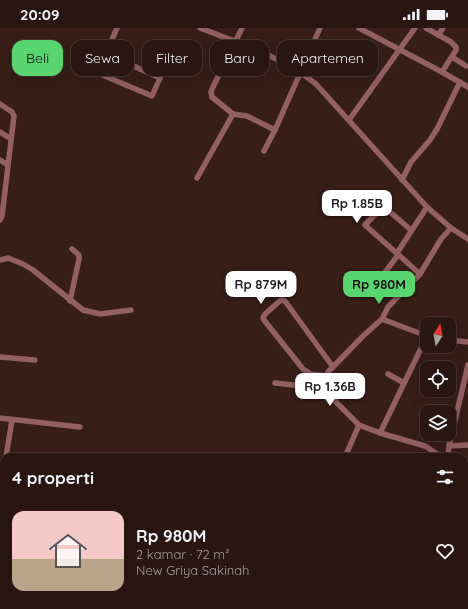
<!DOCTYPE html>
<html lang="id">
<head>
<meta charset="utf-8">
<style>
  :root { --surface:#291611; --page:#35231f; --text:#f1f3f6; --muted:#a59f9f; --line:#453531; --accent:#59d56f }
  body { margin:0; font-family:Quicksand,sans-serif; background:var(--page); color:var(--text); height:100vh; display:flex; flex-direction:column; font-size:15px; white-space:nowrap }
  * { box-sizing:border-box; margin:0 }
  p { font-size:13px; color:var(--muted) }
  .icon { flex:none; width:22px; height:22px; fill:none; stroke:currentColor; stroke-width:2; stroke-linecap:round; stroke-linejoin:round }
  .map { position:relative; flex:1; overflow:hidden }
  .side { position:absolute; left:0px; top:425px; width:468px; height:156px; display:flex; flex-direction:column; background:var(--surface); border-radius:12px 12px 0 0; box-shadow:0 4px 16px #0002,0 0 0 1px var(--line) }
  .side>* { flex:none }
  .banner { position:absolute; left:12px; top:12px; width:444px; height:36px; display:flex; gap:8px }
  .needle { width:26px; rotate:11deg }
  .buttons { position:absolute; left:420px; top:289px; display:grid; gap:8px }
  .buttons a { display:grid; place-items:center; width:36px; height:36px; border-radius:8px; background:var(--surface); box-shadow:0 4px 16px #0002,0 0 0 1px var(--line); font-size:20px }
  .price { position:absolute; translate:-50% -34px; padding:0 9px; border-radius:8px; background:#fff; color:#222; font-size:13px; line-height:26px; filter:drop-shadow(0 1px 2px #0008) }
  .price::after { content:''; position:absolute; left:50%; top:24px; width:12px; height:9px; margin-left:-6px; background:inherit; clip-path:polygon(0 0,100% 0,50% 100%) }
  .price.selected { background:var(--accent); color:#111 }
  ul { padding:0; list-style:none }
  li { display:flex; align-items:center; gap:12px; height:100px; padding:0 12px }
  li+li { border-top:1px solid var(--line) }
  li span { display:grid; place-items:center; flex:none; width:112px; height:80px; border-radius:12px; color:#555 }
  li>.icon { margin-inline-start:auto }
  span .icon { width:48px; height:48px; fill:#fffc; stroke-width:1 }
  li b { font-size:17px }
  h2 { display:flex; justify-content:space-between; align-items:center; height:48px; padding:0 12px; font-size:17px }
  .chip { padding:0 14px; border-radius:12px; background:var(--surface); box-shadow:0 4px 16px #0002,0 0 0 1px var(--line); font-size:14px; line-height:36px }
  .chip.selected { background:var(--accent); color:#111 }
  .status { display:flex; justify-content:space-between; align-items:center; height:28px; padding:0 20px; background:var(--surface); direction:ltr }
  .status svg { height:11px; fill:currentColor }
  .map>svg:first-child { display:block }
  .lines { fill:none; stroke-linecap:round; stroke-linejoin:round }
  .stream { stroke:#64424f; stroke-width:2 }
  .minor { stroke:#945f62; stroke-width:5.5 }
</style>
</head>
<body>
<div class="status"><b>20:09</b><svg viewBox="0 0 49 12"><path d="M0 12V9h3v3zM5 12V6h3v6zM10 12V3h3v9zM15 12V0h3v12zM26 1h20v11H26zM47 4h2v5h-2z"/></svg></div>
<div class="map">
<svg width="468" height="581" viewBox="0 0 468 581">
  <rect width="100%" height="100%" fill="#371e17"/>
  <g class="lines">
    <g class="stream">
      <polyline points="464,507 465,505"/>
      <polyline points="412,577 417,580 429,580 431,577"/>
      <polyline points="330,581 333,577"/>
    </g>
    <g class="minor">
      <path d="M200 0C241 16 281 28 316 56L427 179 451 200 468 211"/>
      <polyline points="242,0 213,59 211,64 212,69 233,86 247,88 275,102 320,0"/>
      <polyline points="359,0 442,44 468,59"/>
      <polyline points="426,0 451,14 456,19 456,22 442,44"/>
      <polyline points="438,7 443,0"/>
      <path d="M107 26 160 50 152 68 100 46C105 30 110 15 117 0"/>
      <polyline points="452,29 466,38"/>
      <polyline points="0,76 12,84 14,88 2,188 0,192"/>
      <polyline points="349,92 415,0"/>
      <polyline points="0,104 11,111"/>
      <polyline points="264,123 275,102"/>
      <polyline points="0,132 8,137"/>
      <polyline points="197,150 233,86"/>
      <polyline points="402,152 411,134 430,112 437,101 460,54"/>
      <polyline points="411,202 383,178 365,197 420,246"/>
      <polyline points="397,225 427,179"/>
      <polyline points="0,232 8,230 23,236 33,242 83,282 100,286 131,282"/>
      <polyline points="377,255 398,227"/>
      <polyline points="70,273 79,231 79,227 72,221"/>
      <polyline points="382,291 427,308"/>
      <polyline points="449,312 468,314"/>
      <polyline points="0,329 35,332"/>
      <polyline points="468,337 449,418 468,417"/>
      <polyline points="388,346 404,355"/>
      <polyline points="326,348 311,346 303,341 264,292 263,290 265,286 281,272 285,273 333,339"/>
      <polyline points="275,355 322,360 359,397 380,405 425,418 442,429"/>
      <polyline points="322,360 328,344 363,308 382,291 388,279 420,246 441,211 451,200"/>
      <polyline points="0,390 80,399"/>
      <polyline points="380,405 427,308"/>
      <polyline points="6,429 12,392"/>
      <polyline points="345,429 359,397"/>
      <polyline points="448,429 449,418"/>
      <polyline points="1,484 4,446"/>
    </g>
  </g>
</svg>
<div class="buttons">
<a><svg class="needle" viewBox="-14 -14 28 28"><path d="M0-13l5 13h-10z" fill="#e53935"/><path d="M0 13l5-13h-10z" fill="#a59f9f"/></svg></a>
<a><svg class="icon" aria-label="locate" viewBox="0 0 24 24"><circle cx="12" cy="12" r="6"/><path d="M12 2v4M12 18v4M2 12h4M18 12h4"/></svg></a>
<a><svg class="icon" aria-label="layers" viewBox="0 0 24 24"><path d="M12 4l9 5-9 5-9-5zM3 14l9 5 9-5"/></svg></a>
</div>
<b class="price" style="left:357px;top:196px">Rp 1.85B</b>
<b class="price" style="left:261px;top:277px">Rp 879M</b>
<b class="price selected" style="left:379px;top:277px">Rp 980M</b>
<b class="price" style="left:330px;top:379px">Rp 1.36B</b>
<div class="banner">
<a class="chip selected">Beli</a>
<a class="chip">Sewa</a>
<a class="chip">Filter</a>
<a class="chip">Baru</a>
<a class="chip">Apartemen</a>
</div>
<section class="side">
<h2>4 properti<svg class="icon" aria-label="filters" viewBox="0 0 24 24"><path d="M4 7h16M4 17h16"/><circle cx="9" cy="7" r="2"/><circle cx="15" cy="17" r="2"/></svg></h2>
<ul>
<li><span style="background:linear-gradient(#f6c9c9 60%,#b9a48a 0)"><svg class="icon" aria-label="home" viewBox="0 0 24 24"><path d="M3 11l9-7 9 7M6 9v11h12V9"/></svg></span><div><b>Rp 980M</b><p>2 kamar · 72 m²</p><p>New Griya Sakinah</p></div><svg class="icon" aria-label="heart" viewBox="0 0 24 24"><path d="M12 20l-8-8c-3-5 5-10 8-4 3-6 11-1 8 4z"/></svg></li>
</ul>
</section>
</div>
</body>
</html>
